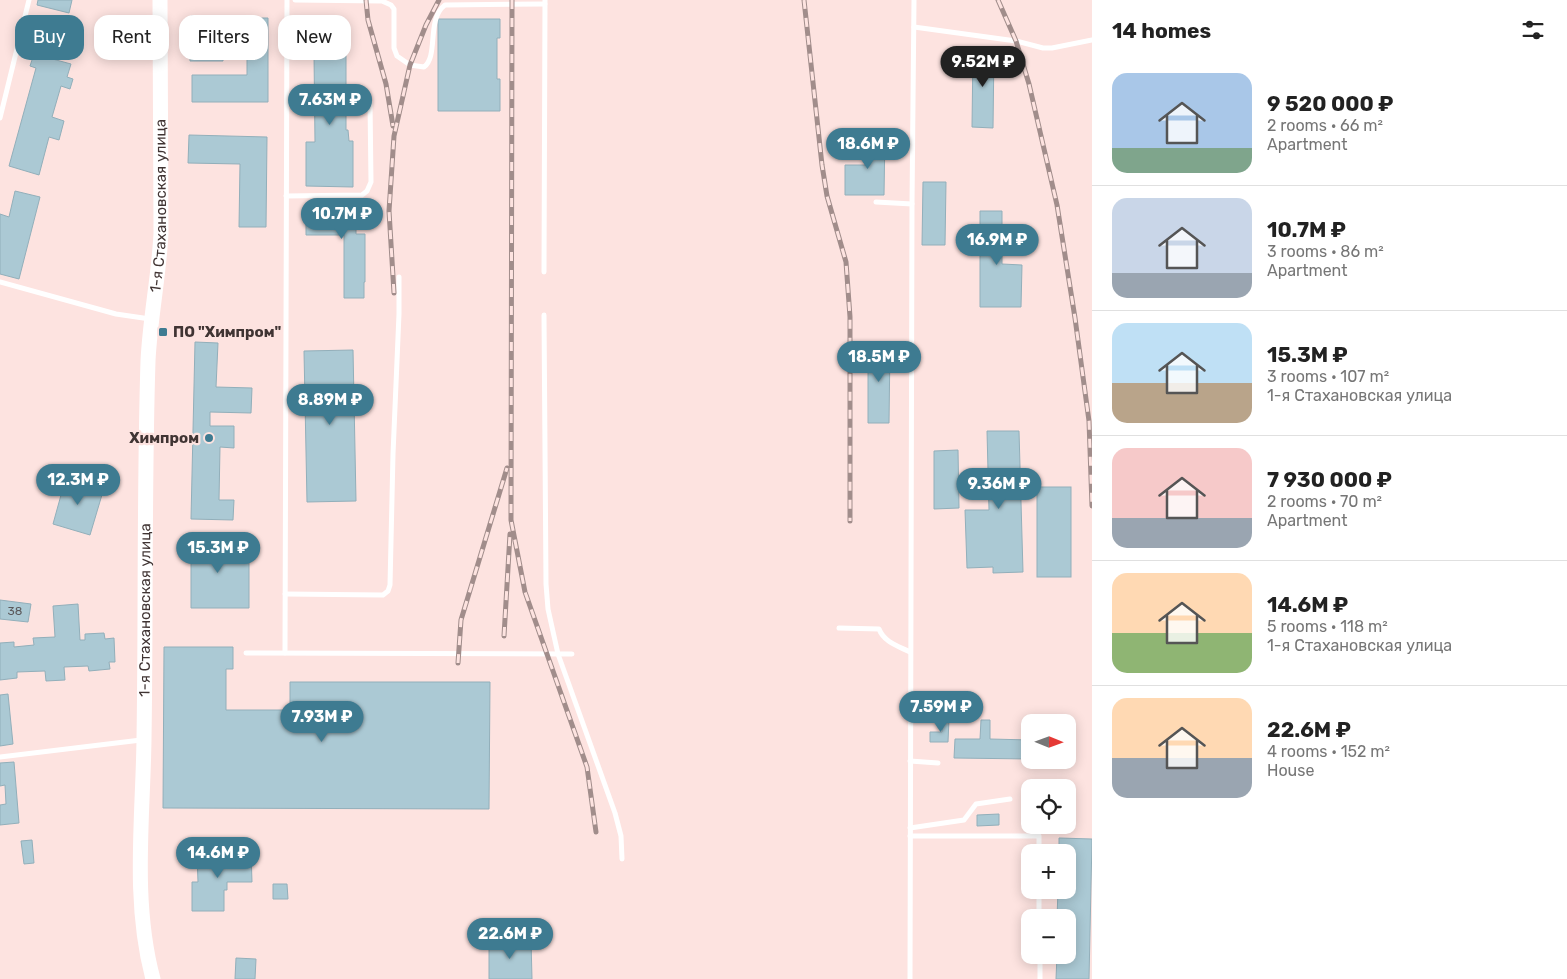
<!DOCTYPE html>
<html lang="en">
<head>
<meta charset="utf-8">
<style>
  :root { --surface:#fff; --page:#f6f6f6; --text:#222; --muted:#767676; --line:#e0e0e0; --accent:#3e7b91 }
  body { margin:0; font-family:Rubik,sans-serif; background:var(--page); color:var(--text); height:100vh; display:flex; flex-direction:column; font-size:19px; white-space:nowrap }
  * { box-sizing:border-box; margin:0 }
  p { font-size:16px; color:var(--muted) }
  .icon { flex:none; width:28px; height:28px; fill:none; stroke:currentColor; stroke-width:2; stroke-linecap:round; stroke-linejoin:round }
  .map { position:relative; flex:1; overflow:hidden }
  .side { display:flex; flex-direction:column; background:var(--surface); width:475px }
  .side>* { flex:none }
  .banner { position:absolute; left:15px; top:15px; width:475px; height:45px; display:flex; gap:10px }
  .needle { width:32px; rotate:91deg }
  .buttons { position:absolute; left:1021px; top:714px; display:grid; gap:10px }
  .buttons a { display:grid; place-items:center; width:55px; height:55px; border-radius:10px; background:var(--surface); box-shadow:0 2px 12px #0003; font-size:25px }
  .price { position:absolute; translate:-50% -42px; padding:0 11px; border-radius:18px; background:var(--accent); color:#fff; font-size:16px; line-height:32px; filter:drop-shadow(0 1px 2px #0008) }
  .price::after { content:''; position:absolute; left:50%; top:30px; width:15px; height:11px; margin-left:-8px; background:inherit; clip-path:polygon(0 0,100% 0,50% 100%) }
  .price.selected { background:#222; color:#fff }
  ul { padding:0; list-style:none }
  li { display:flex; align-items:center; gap:15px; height:125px; padding:0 20px }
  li+li { border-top:1px solid var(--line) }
  li span { display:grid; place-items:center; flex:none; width:140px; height:100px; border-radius:15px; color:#555 }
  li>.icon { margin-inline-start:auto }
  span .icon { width:60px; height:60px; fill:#fffc; stroke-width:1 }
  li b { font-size:21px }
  h2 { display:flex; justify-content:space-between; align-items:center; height:60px; padding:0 20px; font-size:21px }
  .pill { padding:0 18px; border-radius:15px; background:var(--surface); box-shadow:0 2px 12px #0003; font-size:18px; line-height:45px }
  .pill.selected { background:var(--accent); color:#fff }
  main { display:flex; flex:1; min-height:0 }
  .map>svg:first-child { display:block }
  .building { fill:#abc9d4; stroke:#92afba }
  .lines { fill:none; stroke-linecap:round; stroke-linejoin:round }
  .lane { stroke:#fff; stroke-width:5 }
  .secondary { stroke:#fff; stroke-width:15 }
  .rail-casing { stroke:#a18d8b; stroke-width:5 }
  .rail { stroke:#fde3e0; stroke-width:3; stroke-dasharray:9; stroke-linecap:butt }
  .poi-dot { fill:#3e7b91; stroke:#fde3e0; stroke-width:2 }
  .labels { text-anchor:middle; stroke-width:4.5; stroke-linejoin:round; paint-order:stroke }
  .number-label { font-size:12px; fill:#5b595b }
  .street-label { font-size:15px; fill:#403433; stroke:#fde3e0 }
  .poi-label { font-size:15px; font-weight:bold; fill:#403433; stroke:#fde3e0; text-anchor:start }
</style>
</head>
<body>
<main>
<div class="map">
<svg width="1092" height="979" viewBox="0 0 1092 979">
  <rect width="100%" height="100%" fill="#fde3e0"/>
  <g class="building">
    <polygon points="38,0 72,0 69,13 37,5"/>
    <polygon points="191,16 224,16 223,61 190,61"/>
    <polygon points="247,18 268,18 268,102 192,102 192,75 247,75"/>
    <polygon points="438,19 500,19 500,38 497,38 497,79 500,79 500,111 438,111"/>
    <polygon points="973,49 994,49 993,128 972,127"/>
    <polygon points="34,54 71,64 67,77 73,79 70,89 61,86 52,117 64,121 59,140 49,137 39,175 9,166 36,68 30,66"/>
    <polygon points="314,54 346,54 346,130 348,130 349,141 353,141 353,187 306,186 306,142 315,142"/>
    <polygon points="868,132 885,132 884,195 845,195 845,165 868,165"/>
    <polygon points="189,135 267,137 266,227 239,227 240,164 188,163"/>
    <polygon points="923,182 946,182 945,245 922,245"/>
    <polygon points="15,191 40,197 19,279 0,274 0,214 9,217"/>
    <polygon points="306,203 356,203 356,234 365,234 365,282 364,282 364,298 344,298 344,235 306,235"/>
    <polygon points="980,211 1002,211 1002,264 1022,265 1021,307 980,307"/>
    <polygon points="195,342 218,343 216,387 252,388 251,413 210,412 210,426 234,426 234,448 220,447 219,500 234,500 233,520 191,519"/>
    <polygon points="868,344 890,345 889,423 868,423"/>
    <polygon points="353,350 356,501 307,502 304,351"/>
    <polygon points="987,431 1019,431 1023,572 993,573 993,567 967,568 965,510 989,510"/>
    <polygon points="958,450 959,508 934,509 934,451"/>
    <polygon points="66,477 104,488 90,535 53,524"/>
    <rect x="1037" y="487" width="34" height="90"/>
    <polygon points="191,535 233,535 233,556 249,556 249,608 191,608"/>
    <polygon points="0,600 31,604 28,622 0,619"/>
    <polygon points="78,604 80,640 85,640 85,634 104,633 105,639 114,638 115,662 109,662 110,669 89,671 88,666 64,667 65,680 46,681 45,671 17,672 17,678 0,680 0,643 14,642 14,647 34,645 33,638 55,637 53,606"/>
    <polygon points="164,647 233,647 233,669 226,669 226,710 290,710 290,682 490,682 489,809 163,808"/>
    <polygon points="8,694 13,744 0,746 0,695"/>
    <polygon points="942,719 949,719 948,742 930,742 930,732 942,732"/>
    <polygon points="981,720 990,720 990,739 1030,740 1030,759 954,758 955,739 980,739"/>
    <polygon points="14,762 19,823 0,825 0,805 6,804 5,785 0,786 0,763"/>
    <polygon points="999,814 999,825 977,826 977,815"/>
    <polygon points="1059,838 1092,839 1089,979 1056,979 1057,955 1068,955 1068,918 1057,918 1058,890 1068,890 1068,852 1059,852"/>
    <polygon points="32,840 34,863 24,864 21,841"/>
    <polygon points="251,853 252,882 227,882 227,890 224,890 224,911 192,911 192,882 198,882 197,854"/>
    <polygon points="273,884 287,884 288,899 273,899"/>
    <polygon points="489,940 531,940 532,979 489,979"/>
    <polygon points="236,958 256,959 255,979 235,979"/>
  </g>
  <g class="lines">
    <g class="lane">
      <path d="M295 0 382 1 391 5 394 9V48L397 56 410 65 424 67C439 56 426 19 445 5L545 4"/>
      <polyline points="914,27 1016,41 1043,48 1052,48 1092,40"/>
      <polyline points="0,118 29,0"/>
      <polyline points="286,196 362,195 367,191 371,182 370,102"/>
      <polyline points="876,202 912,204"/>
      <polyline points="544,272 545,0"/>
      <polyline points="0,282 116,314 150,319"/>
      <polyline points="544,315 546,584 548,609 558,654 615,813 621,836 622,859"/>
      <polyline points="285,594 383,595 388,591 390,585 393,454 399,314 399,277"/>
      <path d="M839 628 879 629C884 642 898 646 910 652"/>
      <polyline points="246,653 572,654"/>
      <polyline points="285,653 287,0"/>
      <polyline points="0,757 141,740"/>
      <polyline points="910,761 938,763"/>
      <polyline points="910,828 964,820 976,804 1010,799"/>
      <polyline points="910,836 1039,836 1039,852"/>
      <polyline points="1039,890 1039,918"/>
      <polyline points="1040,955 1040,979"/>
      <polyline points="910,979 912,204 914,0"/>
    </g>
    <path class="secondary" id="s1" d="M153 979C132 901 143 818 144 739 146 613 144 487 148 361 150 318 159 276 161 233L160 0"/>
    <defs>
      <g id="rail">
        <polyline points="366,0 368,20 386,84 393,126"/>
        <polyline points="512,0 511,520 525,592 587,767 596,832"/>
        <polyline points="804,0 822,165 827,196 846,262 850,317 850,521"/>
        <polyline points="998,0 1016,41 1029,84 1057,205 1075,318 1089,421 1092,506"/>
        <polyline points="394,293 389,211 394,136 410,65 426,25 439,0"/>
        <polyline points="504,636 510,534"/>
        <polyline points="458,663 461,620 507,468"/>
      </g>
    </defs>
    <use href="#rail" class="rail-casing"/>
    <use href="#rail" class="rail"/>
  </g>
  <g class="poi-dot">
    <rect x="158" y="327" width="10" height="10" rx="2.5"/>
    <circle cx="209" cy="438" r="5"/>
  </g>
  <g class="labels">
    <g class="number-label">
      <text x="15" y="615">38</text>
    </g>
    <g class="street-label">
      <text dy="5" stroke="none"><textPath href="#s1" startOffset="775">1-я Стахановская улица</textPath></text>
      <text dy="5" stroke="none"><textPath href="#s1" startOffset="370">1-я Стахановская улица</textPath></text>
    </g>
    <g class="poi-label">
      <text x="173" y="337">ПО "Химпром"</text>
      <text x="199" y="443" text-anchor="end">Химпром</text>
    </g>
  </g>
</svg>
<div class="buttons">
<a><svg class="needle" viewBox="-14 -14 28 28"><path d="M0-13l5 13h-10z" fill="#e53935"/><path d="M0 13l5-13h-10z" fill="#767676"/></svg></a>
<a><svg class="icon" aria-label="locate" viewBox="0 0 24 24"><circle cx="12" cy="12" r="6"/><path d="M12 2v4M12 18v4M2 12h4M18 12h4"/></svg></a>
<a>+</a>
<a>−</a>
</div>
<b class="price selected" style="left:983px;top:88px">9.52M ₽</b>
<b class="price" style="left:330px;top:126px">7.63M ₽</b>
<b class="price" style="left:868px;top:170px">18.6M ₽</b>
<b class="price" style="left:342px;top:240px">10.7M ₽</b>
<b class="price" style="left:997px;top:266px">16.9M ₽</b>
<b class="price" style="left:879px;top:383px">18.5M ₽</b>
<b class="price" style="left:330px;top:426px">8.89M ₽</b>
<b class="price" style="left:78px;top:506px">12.3M ₽</b>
<b class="price" style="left:999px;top:510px">9.36M ₽</b>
<b class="price" style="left:218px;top:574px">15.3M ₽</b>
<b class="price" style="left:941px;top:733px">7.59M ₽</b>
<b class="price" style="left:322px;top:743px">7.93M ₽</b>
<b class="price" style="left:218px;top:879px">14.6M ₽</b>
<b class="price" style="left:510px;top:960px">22.6M ₽</b>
<div class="banner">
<a class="pill selected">Buy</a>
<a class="pill">Rent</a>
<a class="pill">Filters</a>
<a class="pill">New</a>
</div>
</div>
<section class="side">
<h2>14 homes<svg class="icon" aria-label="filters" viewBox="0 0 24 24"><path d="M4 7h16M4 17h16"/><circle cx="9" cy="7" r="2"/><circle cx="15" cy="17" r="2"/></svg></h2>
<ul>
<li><span style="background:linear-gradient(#a9c7e8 75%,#7fa58c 0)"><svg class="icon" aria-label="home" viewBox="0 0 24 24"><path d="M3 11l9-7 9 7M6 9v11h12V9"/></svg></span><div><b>9 520 000 ₽</b><p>2 rooms · 66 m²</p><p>Apartment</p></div></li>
<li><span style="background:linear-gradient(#c9d6e8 75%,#9aa5b1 0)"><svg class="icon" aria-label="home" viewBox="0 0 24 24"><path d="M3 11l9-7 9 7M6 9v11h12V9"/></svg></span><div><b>10.7M ₽</b><p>3 rooms · 86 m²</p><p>Apartment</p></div></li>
<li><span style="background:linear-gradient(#bfe0f5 60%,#b9a48a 0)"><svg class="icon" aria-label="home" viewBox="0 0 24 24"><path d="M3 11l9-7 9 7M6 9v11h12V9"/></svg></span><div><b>15.3M ₽</b><p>3 rooms · 107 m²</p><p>1-я Стахановская улица</p></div></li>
<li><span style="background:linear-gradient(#f6c9c9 70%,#9aa5b1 0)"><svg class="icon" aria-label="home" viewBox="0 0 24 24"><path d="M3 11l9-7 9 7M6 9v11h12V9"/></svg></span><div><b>7 930 000 ₽</b><p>2 rooms · 70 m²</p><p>Apartment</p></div></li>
<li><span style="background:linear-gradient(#ffd9b3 60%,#8fb573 0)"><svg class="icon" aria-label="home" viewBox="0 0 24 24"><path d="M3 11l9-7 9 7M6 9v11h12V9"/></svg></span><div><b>14.6M ₽</b><p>5 rooms · 118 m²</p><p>1-я Стахановская улица</p></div></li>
<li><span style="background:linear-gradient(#ffd9b3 60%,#9aa5b1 0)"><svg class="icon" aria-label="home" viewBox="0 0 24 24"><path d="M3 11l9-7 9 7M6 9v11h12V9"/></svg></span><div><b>22.6M ₽</b><p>4 rooms · 152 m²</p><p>House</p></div></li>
</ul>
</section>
</main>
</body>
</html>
